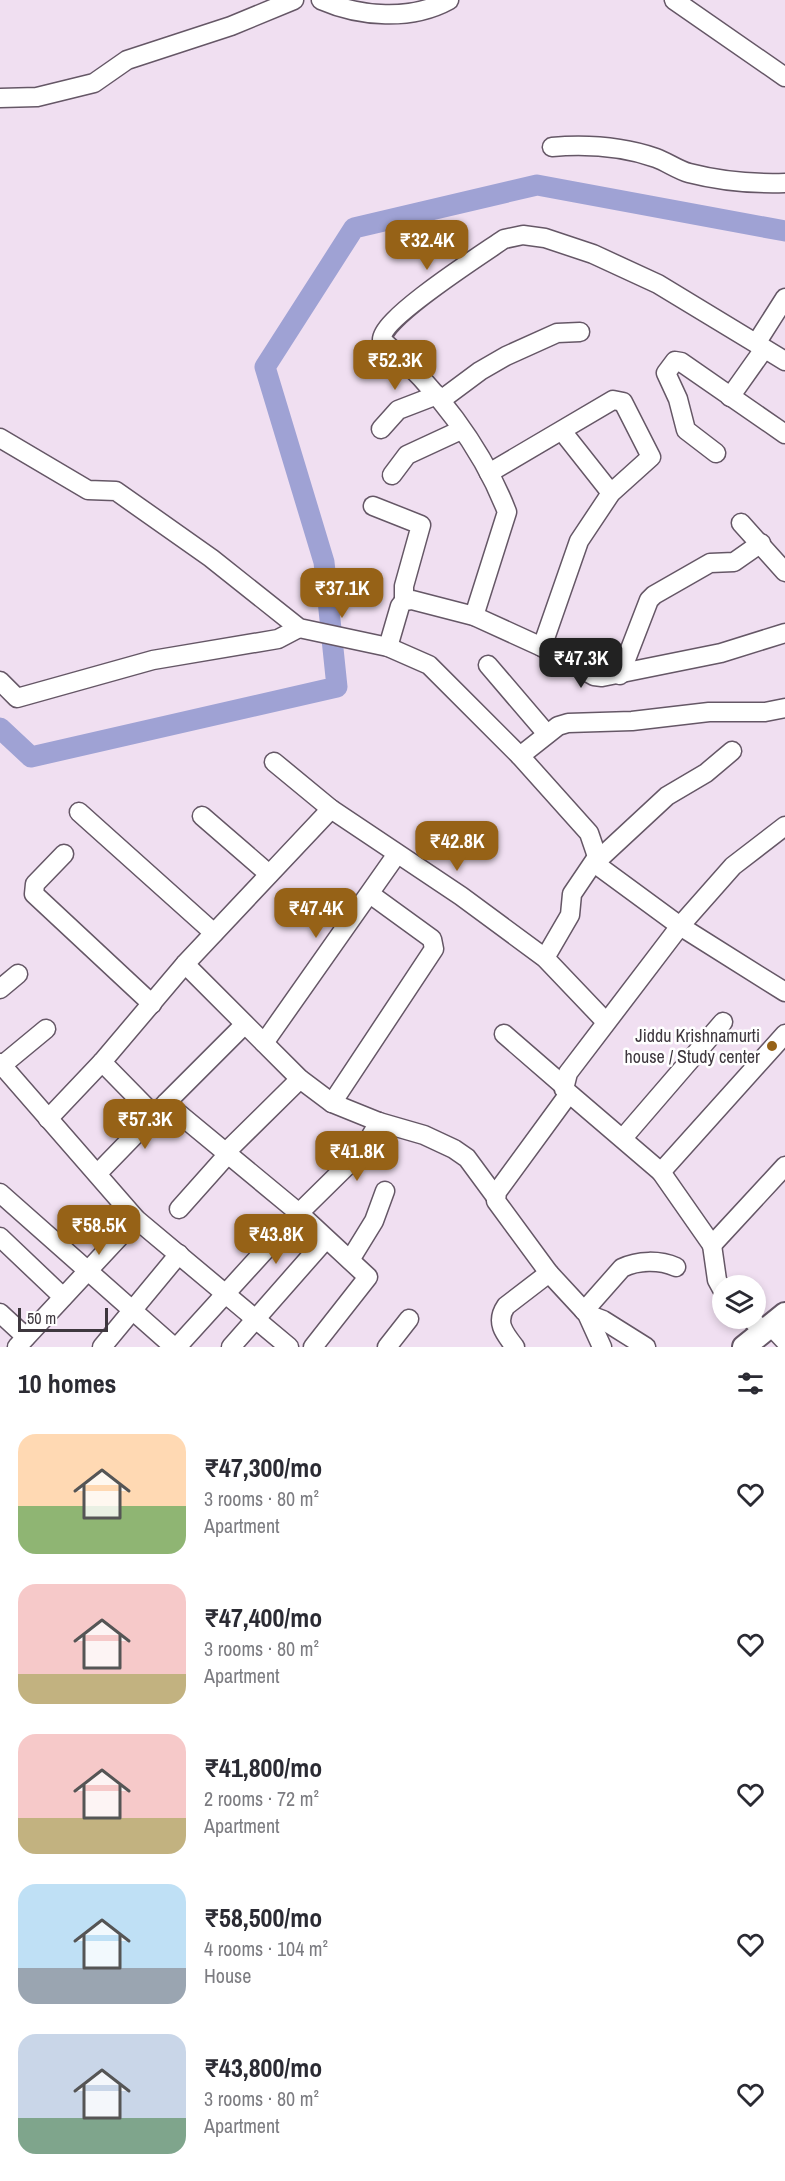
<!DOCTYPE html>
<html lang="en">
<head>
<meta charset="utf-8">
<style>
  :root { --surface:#fff; --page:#f7f7f7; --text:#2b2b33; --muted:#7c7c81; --accent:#966217 }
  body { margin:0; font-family:"Archivo Narrow",sans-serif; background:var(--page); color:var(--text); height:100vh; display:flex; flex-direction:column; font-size:22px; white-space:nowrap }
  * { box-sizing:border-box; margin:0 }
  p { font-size:20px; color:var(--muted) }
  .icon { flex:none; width:33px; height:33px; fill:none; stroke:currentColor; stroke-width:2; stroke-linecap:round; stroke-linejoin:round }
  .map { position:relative; height:1347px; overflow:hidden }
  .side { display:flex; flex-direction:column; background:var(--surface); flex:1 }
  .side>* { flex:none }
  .fabs { position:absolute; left:712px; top:1275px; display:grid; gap:12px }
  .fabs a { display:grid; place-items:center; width:54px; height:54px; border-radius:50%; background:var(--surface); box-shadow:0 3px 9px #0003; font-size:30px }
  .scale { position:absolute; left:18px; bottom:15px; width:90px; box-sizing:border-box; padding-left:6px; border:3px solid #3e373e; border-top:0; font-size:16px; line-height:21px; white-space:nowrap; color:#3e373e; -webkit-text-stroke:4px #fff; paint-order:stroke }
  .price { position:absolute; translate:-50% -51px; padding:0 14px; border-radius:12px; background:var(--accent); color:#fff; font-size:20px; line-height:39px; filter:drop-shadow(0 2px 3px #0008) }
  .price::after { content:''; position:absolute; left:50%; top:36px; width:18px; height:14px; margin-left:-9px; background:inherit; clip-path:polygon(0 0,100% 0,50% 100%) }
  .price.on { background:#222; color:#fff }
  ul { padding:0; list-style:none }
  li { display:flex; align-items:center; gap:18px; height:150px; padding:0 18px }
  li span { display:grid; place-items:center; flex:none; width:168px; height:120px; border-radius:18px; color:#555 }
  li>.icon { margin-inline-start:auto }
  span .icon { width:72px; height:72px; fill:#fffc; stroke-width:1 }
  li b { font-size:26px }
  h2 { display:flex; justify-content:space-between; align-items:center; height:72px; padding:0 18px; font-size:26px }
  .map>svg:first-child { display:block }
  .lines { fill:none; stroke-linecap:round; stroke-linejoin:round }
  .river { stroke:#9fa2d4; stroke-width:21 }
  .minor-casing { stroke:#655766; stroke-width:21 }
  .major-casing { stroke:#655766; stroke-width:26 }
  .minor { stroke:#fff; stroke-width:18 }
  .major { stroke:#fff; stroke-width:22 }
  .poi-dot { fill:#966217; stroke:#fff; stroke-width:2 }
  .labels { text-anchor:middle; stroke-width:5; stroke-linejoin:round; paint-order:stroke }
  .poi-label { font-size:18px; fill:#3e373e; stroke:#fff; text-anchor:end }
</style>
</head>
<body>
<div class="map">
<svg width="785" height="1347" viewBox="0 0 785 1347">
  <rect width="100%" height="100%" fill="#f0dff1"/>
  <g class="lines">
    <polyline class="river" points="0,728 31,757 337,687 324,562 265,367 354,228 537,185 785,231"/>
    <defs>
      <g id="minor">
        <path d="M321 0C360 17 411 21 449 0"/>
        <polyline points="674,0 785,77"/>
        <polyline points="0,98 37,97 94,83 127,60 231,26 294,0"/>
        <path d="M552 147C588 144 621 146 656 158 667 162 678 170 689 173 720 181 753 184 785 183"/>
        <polyline points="757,342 785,298"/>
        <polyline points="730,397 764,349"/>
        <polyline points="441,400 480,371 506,356 557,333 580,332"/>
        <polyline points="381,429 398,410 437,395"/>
        <polyline points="562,431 611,493"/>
        <polyline points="0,438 88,490 116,491 211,558 299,628 388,647 429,665 520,756 589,833 601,868 680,926 785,992"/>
        <polyline points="716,453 686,430 678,399 666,373 675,361 681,362 785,434"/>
        <polyline points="489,473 613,400 623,402 651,457 611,493 579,541 542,647"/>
        <polyline points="392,475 407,455 461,430"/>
        <polyline points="373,506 421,525 404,586 404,601"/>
        <polyline points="741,523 785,572"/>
        <path d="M474 616 507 512C482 447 435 386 382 340 380 319 484 253 504 239L523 235 545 238 593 254 658 284 785 361"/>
        <polyline points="388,647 400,606 404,601 412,600 474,616 542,647 594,676 602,677 721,653 785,633"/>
        <polyline points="488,665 547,734"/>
        <polyline points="620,675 649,600 654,595 710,563 734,562 761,543"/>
        <polyline points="0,681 17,698 153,660 278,639 299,628"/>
        <polyline points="520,756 558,726 568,723 632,721 709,712 765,712 785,708"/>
        <polyline points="274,762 331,809 461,896 545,958 606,1022"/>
        <polyline points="79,812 214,933"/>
        <polyline points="202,816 269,874"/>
        <polyline points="785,826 733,866 680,926 568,1073 564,1089 661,1172 785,1034"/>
        <polyline points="64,854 35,884 34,894 152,1004"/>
        <polyline points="598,860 667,796 706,773 732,751"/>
        <polyline points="545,958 570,915 572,894 597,857"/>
        <polyline points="185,964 300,1079 332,1103 379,1122 424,1135 454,1149 467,1158 495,1196"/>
        <polyline points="0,989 18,974"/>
        <polyline points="244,1025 166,1103 299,1213 368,1277 313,1347"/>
        <polyline points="504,1034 564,1086"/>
        <polyline points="264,1043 397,854"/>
        <polyline points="102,1062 154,1115"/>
        <polyline points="0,1063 136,1219 289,1347"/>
        <polyline points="0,1067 46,1029"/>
        <polyline points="568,1095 497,1192 496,1201 549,1273 587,1314 602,1347"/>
        <polyline points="332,1103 434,949 432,939 370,894"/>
        <polyline points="48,1119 102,1062 185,964 331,809"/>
        <polyline points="623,1138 723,1022"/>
        <polyline points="226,1152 300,1079"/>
        <polyline points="661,1172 712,1245 785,1166"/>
        <polyline points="98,1173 166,1103"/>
        <polyline points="0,1193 174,1347"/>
        <polyline points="179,1209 228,1154"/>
        <polyline points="0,1237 63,1297"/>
        <polyline points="712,1245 717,1280 723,1291"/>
        <polyline points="350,1260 374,1221 385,1191"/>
        <path d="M584 1311 622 1268C638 1260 660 1260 676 1267"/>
        <polyline points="0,1313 26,1337"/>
        <polyline points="587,1314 603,1320 646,1347"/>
        <polyline points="750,1318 764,1332"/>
        <polyline points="771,1326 785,1341"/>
        <polyline points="17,1347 136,1219"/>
        <polyline points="102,1347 179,1254"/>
        <polyline points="177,1347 299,1213 362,1151 379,1122"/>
        <polyline points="231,1347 326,1239"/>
        <polyline points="387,1347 409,1319"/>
        <path d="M515 1347C504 1333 495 1322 506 1306L549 1273"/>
      </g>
      <polyline id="major" points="744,1347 785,1314"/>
    </defs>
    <use href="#minor" class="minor-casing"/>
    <use href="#major" class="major-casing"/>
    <use href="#minor" class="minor"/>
    <use href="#major" class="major"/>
  </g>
  <circle class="poi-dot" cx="772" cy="1046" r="6"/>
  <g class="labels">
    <g class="poi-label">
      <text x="760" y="1042">Jiddu Krishnamurti<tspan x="760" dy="21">house / Study center</tspan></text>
    </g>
  </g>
</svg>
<div class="fabs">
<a><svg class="icon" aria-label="layers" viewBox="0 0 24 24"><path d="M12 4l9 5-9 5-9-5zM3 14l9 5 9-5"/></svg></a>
</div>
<div class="scale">50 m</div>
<b class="price" style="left:427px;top:271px">₹32.4K</b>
<b class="price" style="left:395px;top:391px">₹52.3K</b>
<b class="price" style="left:342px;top:619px">₹37.1K</b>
<b class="price on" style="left:581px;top:689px">₹47.3K</b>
<b class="price" style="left:457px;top:872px">₹42.8K</b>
<b class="price" style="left:316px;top:939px">₹47.4K</b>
<b class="price" style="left:145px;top:1150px">₹57.3K</b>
<b class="price" style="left:357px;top:1182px">₹41.8K</b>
<b class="price" style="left:99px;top:1256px">₹58.5K</b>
<b class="price" style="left:276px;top:1265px">₹43.8K</b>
</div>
<section class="side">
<h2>10 homes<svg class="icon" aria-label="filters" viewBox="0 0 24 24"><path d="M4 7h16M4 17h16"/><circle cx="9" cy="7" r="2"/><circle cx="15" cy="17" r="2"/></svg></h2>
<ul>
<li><span style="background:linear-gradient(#ffd9b3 60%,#8fb573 0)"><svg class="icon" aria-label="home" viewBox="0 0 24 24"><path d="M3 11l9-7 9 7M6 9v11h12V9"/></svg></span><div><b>₹47,300/mo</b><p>3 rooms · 80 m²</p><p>Apartment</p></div><svg class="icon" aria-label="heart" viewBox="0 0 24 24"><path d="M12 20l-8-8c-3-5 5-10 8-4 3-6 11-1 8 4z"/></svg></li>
<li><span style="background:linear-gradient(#f6c9c9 75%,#c2b280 0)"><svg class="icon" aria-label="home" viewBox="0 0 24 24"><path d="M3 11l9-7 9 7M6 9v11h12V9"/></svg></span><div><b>₹47,400/mo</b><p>3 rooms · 80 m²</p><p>Apartment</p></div><svg class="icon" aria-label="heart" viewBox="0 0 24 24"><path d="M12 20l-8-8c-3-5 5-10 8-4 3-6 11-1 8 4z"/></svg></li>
<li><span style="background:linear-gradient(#f6c9c9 70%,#c2b280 0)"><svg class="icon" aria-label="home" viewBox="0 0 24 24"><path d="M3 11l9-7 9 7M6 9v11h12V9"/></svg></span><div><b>₹41,800/mo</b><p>2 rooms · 72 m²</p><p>Apartment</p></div><svg class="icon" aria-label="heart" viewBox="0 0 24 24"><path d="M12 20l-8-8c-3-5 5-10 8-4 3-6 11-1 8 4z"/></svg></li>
<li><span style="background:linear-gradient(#bfe0f5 70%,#9aa5b1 0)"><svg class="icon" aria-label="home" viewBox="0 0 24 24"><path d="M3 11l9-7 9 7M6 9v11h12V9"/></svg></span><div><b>₹58,500/mo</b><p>4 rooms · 104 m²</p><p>House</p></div><svg class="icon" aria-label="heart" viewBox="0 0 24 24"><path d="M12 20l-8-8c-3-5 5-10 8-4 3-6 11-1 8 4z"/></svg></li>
<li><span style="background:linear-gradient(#c9d6e8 70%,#7fa58c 0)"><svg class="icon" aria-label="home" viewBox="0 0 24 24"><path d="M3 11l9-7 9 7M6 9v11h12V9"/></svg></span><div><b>₹43,800/mo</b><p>3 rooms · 80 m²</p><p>Apartment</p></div><svg class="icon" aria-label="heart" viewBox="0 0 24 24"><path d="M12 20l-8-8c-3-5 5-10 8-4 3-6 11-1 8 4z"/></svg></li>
</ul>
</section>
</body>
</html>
